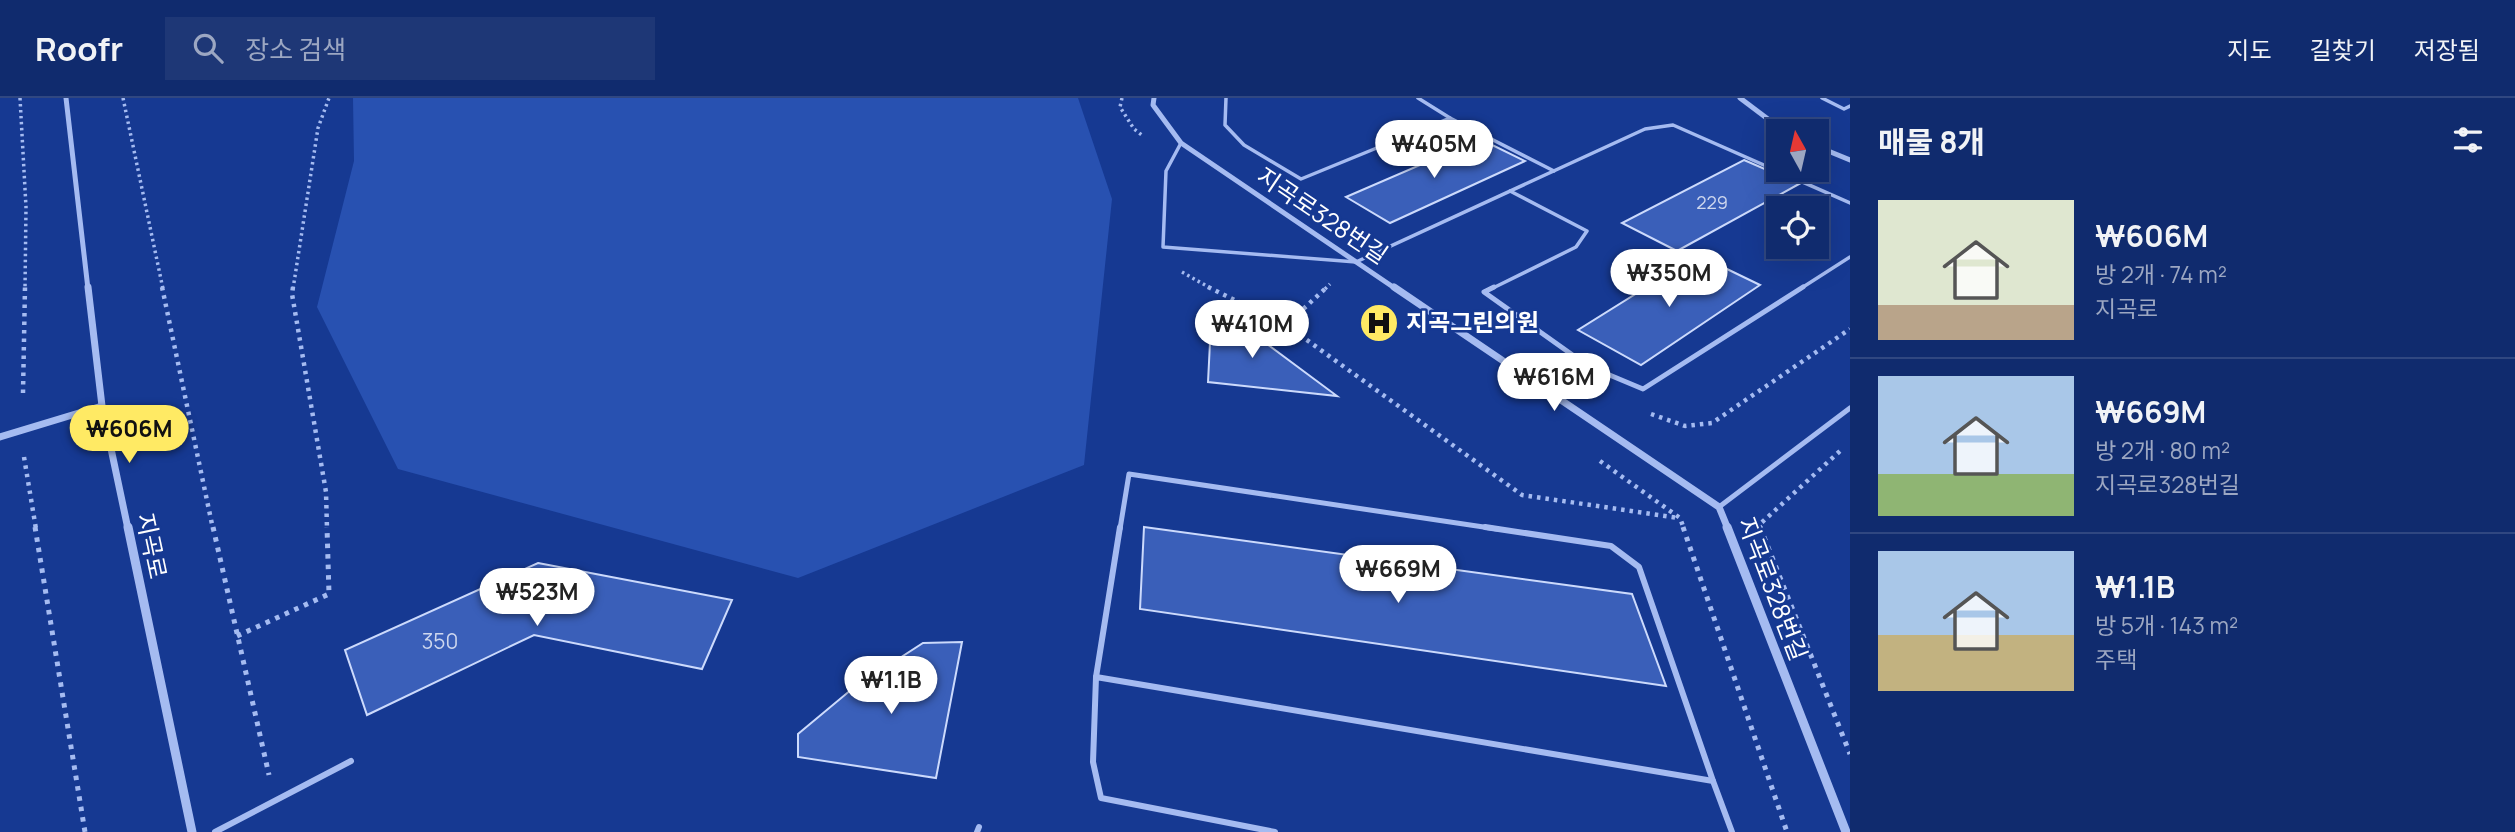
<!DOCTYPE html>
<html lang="ko">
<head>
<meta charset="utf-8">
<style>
  :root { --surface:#102b6e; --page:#1e3776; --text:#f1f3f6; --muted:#9ca7c2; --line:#304781; --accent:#ffea64 }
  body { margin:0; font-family:Manrope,"Noto Sans KR",sans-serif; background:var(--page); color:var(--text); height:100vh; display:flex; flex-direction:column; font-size:26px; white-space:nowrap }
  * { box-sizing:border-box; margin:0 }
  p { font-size:23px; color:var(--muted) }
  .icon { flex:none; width:38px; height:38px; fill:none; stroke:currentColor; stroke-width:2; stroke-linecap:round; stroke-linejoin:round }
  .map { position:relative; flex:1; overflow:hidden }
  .sheet { display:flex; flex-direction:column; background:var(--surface); width:665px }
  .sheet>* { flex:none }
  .needle { width:46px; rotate:352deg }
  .fabs { position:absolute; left:1766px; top:21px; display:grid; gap:14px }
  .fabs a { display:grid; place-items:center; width:63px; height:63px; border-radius:0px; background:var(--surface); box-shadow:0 7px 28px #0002,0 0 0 2px var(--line); font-size:35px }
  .price { position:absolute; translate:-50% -60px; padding:0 16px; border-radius:24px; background:#fff; color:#222; font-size:23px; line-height:46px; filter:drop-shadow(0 2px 4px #0008) }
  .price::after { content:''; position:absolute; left:50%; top:42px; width:21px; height:16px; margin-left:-10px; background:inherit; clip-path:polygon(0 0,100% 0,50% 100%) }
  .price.current { background:var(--accent); color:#111 }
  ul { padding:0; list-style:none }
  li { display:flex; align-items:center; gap:21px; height:175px; padding:0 28px }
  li+li { border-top:2px solid var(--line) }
  li span { display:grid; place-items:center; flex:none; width:196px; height:140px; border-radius:0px; color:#555 }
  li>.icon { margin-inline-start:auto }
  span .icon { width:84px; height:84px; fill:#fffc; stroke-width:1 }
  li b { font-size:30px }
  h2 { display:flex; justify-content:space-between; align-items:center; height:84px; padding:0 28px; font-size:30px }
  header { display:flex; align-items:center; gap:42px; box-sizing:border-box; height:98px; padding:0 35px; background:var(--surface); border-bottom:2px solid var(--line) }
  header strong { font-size:33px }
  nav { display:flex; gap:38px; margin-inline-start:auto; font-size:24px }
  .search { width:490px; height:63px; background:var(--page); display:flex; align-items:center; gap:18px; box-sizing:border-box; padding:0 24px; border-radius:0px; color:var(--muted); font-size:26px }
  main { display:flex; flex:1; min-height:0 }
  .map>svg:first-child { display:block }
  .green { fill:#2851b1 }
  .building { fill:#3a5fb9; stroke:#ccdafc; stroke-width:2 }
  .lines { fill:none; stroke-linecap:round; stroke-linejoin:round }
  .path-far2 { stroke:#a5bbf1; stroke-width:3.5; stroke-dasharray:2.5 3.5; stroke-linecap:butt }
  .path-far1 { stroke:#a5bbf1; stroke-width:4.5; stroke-dasharray:3.5 5; stroke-linecap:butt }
  .path { stroke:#a5bbf1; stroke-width:5; stroke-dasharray:4.5 6; stroke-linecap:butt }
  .lane-far2 { stroke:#a5bbf1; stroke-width:3.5 }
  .lane-far1 { stroke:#a5bbf1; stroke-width:5 }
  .lane { stroke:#a5bbf1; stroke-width:6 }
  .street-far2 { stroke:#a5bbf1; stroke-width:5 }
  .street-far1 { stroke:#a5bbf1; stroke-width:7 }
  .street { stroke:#a5bbf1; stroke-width:9 }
  .labels { text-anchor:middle; stroke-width:5; stroke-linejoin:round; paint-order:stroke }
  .far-number-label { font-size:18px; fill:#ced7ee }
  .number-label { font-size:21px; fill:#ced7ee }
  .street-label { font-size:24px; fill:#fff; stroke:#163992 }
  .poi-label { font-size:24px; font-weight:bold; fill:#fff; stroke:#163992; text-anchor:start }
</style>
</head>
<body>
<header>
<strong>Roofr</strong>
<div class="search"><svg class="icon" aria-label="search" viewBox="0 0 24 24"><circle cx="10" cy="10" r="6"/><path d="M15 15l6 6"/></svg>장소 검색</div>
<nav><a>지도</a><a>길찾기</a><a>저장됨</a></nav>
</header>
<main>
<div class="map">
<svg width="1850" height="734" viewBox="0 0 1850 734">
  <rect width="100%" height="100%" fill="#163992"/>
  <polygon class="green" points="353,0 1078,0 1112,101 1084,367 798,480 398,371 317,209 354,63"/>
  <g class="building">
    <polygon points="1480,41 1525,63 1390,125 1346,99"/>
    <polygon points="1744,62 1799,86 1677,153 1622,125"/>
    <polygon points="1698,157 1760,187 1641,267 1578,232"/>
    <polygon points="1212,205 1337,298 1208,284"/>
    <polygon points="1144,429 1632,496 1666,588 1140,511"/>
    <polygon points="538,465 732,502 702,571 534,537 367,617 345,552"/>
    <polygon points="962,544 936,680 798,659 798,636 852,591 923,545"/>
  </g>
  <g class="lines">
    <g class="path-far2">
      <polyline points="20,0 26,109 25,191"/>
      <polyline points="123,0 163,191"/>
      <polyline points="1122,0 1120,9 1134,31 1143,38"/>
      <polyline points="1182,174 1212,191"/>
      <polyline points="293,191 318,30 329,0"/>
      <polyline points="1325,191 1330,186"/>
    </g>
    <g class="path-far1">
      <polyline points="162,189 213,431"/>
      <polyline points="293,189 292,196 326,394 327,431"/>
      <polyline points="1208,189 1286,227 1327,189"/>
      <polyline points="1286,227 1522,397 1679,420"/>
      <polyline points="23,295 25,189"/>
      <polyline points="1651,316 1685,328 1712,325 1850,231"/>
      <polyline points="24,359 36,431"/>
      <polyline points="1600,363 1680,420 1684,431"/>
      <polyline points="1761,431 1759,427 1840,353"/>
    </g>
    <g class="path">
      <polyline points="35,429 85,734"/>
      <polyline points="213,429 269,677"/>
      <polyline points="1683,429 1787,734"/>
      <polyline points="1760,429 1850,656"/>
      <polyline points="237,538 329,496 327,429"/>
    </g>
    <g class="lane-far2">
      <polyline points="1226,0 1225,27 1244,47 1301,81 1450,20 1418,0"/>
      <polyline points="1822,0 1844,11 1850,8"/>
      <polyline points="1450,20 1554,73"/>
      <polyline points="1181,45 1166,73 1163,149 1356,164 1645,31 1673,27 1850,105"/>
      <polyline points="1491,191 1576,149 1587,133 1510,93"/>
      <polyline points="1800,191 1850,159"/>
    </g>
    <g class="lane-far1">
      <polyline points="1494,189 1484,194 1588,268 1643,291 1803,189"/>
      <polyline points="1719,409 1850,310"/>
      <polyline points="1120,431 1129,376 1497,431"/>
    </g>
    <g class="lane">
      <polyline points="1485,429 1611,448 1639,469 1713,683"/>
      <polyline points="1096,579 1120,429"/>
      <polyline points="215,734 351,663"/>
      <polyline points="977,734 979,729"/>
      <polyline points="1275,734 1101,700 1093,664 1096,579 1713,683 1732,734"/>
    </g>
    <g class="street-far2">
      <polyline points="66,0 88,191"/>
      <polyline points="1154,0 1153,7 1181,45 1396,191"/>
      <polyline points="1740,0 1784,33"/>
      <polyline points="1816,48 1850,62"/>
    </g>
    <g class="street-far1">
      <polyline points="88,189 102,308 128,431"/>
      <polyline points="1394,189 1719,409 1728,431"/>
      <polyline points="0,339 102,308"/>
    </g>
    <g class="street">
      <polyline points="128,429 192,734"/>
      <polyline points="1727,429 1846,734"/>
    </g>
  </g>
  <defs>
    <symbol id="hospital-disc" viewBox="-11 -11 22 22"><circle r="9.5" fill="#ffea64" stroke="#163992"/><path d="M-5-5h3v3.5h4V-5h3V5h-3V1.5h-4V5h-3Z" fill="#111"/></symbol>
  </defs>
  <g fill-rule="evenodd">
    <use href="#hospital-disc" x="1357" y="203" width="44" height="44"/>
  </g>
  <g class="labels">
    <g class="far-number-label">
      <text x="1712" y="111">229</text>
    </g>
    <g class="number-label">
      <text x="440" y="551">350</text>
    </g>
    <g class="street-label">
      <text transform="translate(1322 118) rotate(34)" y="8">지곡로328번길</text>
      <text transform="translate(151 448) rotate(78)" y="8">지곡로</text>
      <text transform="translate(1772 491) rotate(69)" y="8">지곡로328번길</text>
    </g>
    <g class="poi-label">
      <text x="1406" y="233">지곡그린의원</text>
    </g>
  </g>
</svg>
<div class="fabs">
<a><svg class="needle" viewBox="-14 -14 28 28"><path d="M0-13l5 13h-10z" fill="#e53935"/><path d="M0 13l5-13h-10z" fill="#9ca7c2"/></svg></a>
<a><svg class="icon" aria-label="locate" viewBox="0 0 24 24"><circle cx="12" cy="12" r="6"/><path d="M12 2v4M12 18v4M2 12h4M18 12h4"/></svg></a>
</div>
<b class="price" style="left:1434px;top:82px">₩405M</b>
<b class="price" style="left:1669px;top:211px">₩350M</b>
<b class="price" style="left:1252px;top:262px">₩410M</b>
<b class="price" style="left:1554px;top:315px">₩616M</b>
<b class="price current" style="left:129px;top:367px">₩606M</b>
<b class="price" style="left:1398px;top:507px">₩669M</b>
<b class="price" style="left:537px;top:530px">₩523M</b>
<b class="price" style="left:891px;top:618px">₩1.1B</b>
</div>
<section class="sheet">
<h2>매물 8개<svg class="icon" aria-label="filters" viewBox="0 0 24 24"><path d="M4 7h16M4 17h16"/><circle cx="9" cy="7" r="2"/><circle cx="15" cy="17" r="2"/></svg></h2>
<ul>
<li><span style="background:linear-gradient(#dfe7d0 75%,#b9a48a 0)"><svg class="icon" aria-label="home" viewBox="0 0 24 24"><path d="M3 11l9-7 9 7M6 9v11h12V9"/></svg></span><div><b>₩606M</b><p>방 2개 · 74 m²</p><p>지곡로</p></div></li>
<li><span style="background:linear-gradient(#a9c7e8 70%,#8fb573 0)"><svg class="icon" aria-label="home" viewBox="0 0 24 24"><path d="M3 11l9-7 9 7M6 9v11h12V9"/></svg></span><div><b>₩669M</b><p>방 2개 · 80 m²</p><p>지곡로328번길</p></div></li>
<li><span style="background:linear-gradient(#a9c7e8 60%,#c2b280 0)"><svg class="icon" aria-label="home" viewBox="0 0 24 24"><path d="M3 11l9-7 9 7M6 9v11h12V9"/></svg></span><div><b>₩1.1B</b><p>방 5개 · 143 m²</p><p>주택</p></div></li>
</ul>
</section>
</main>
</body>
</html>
